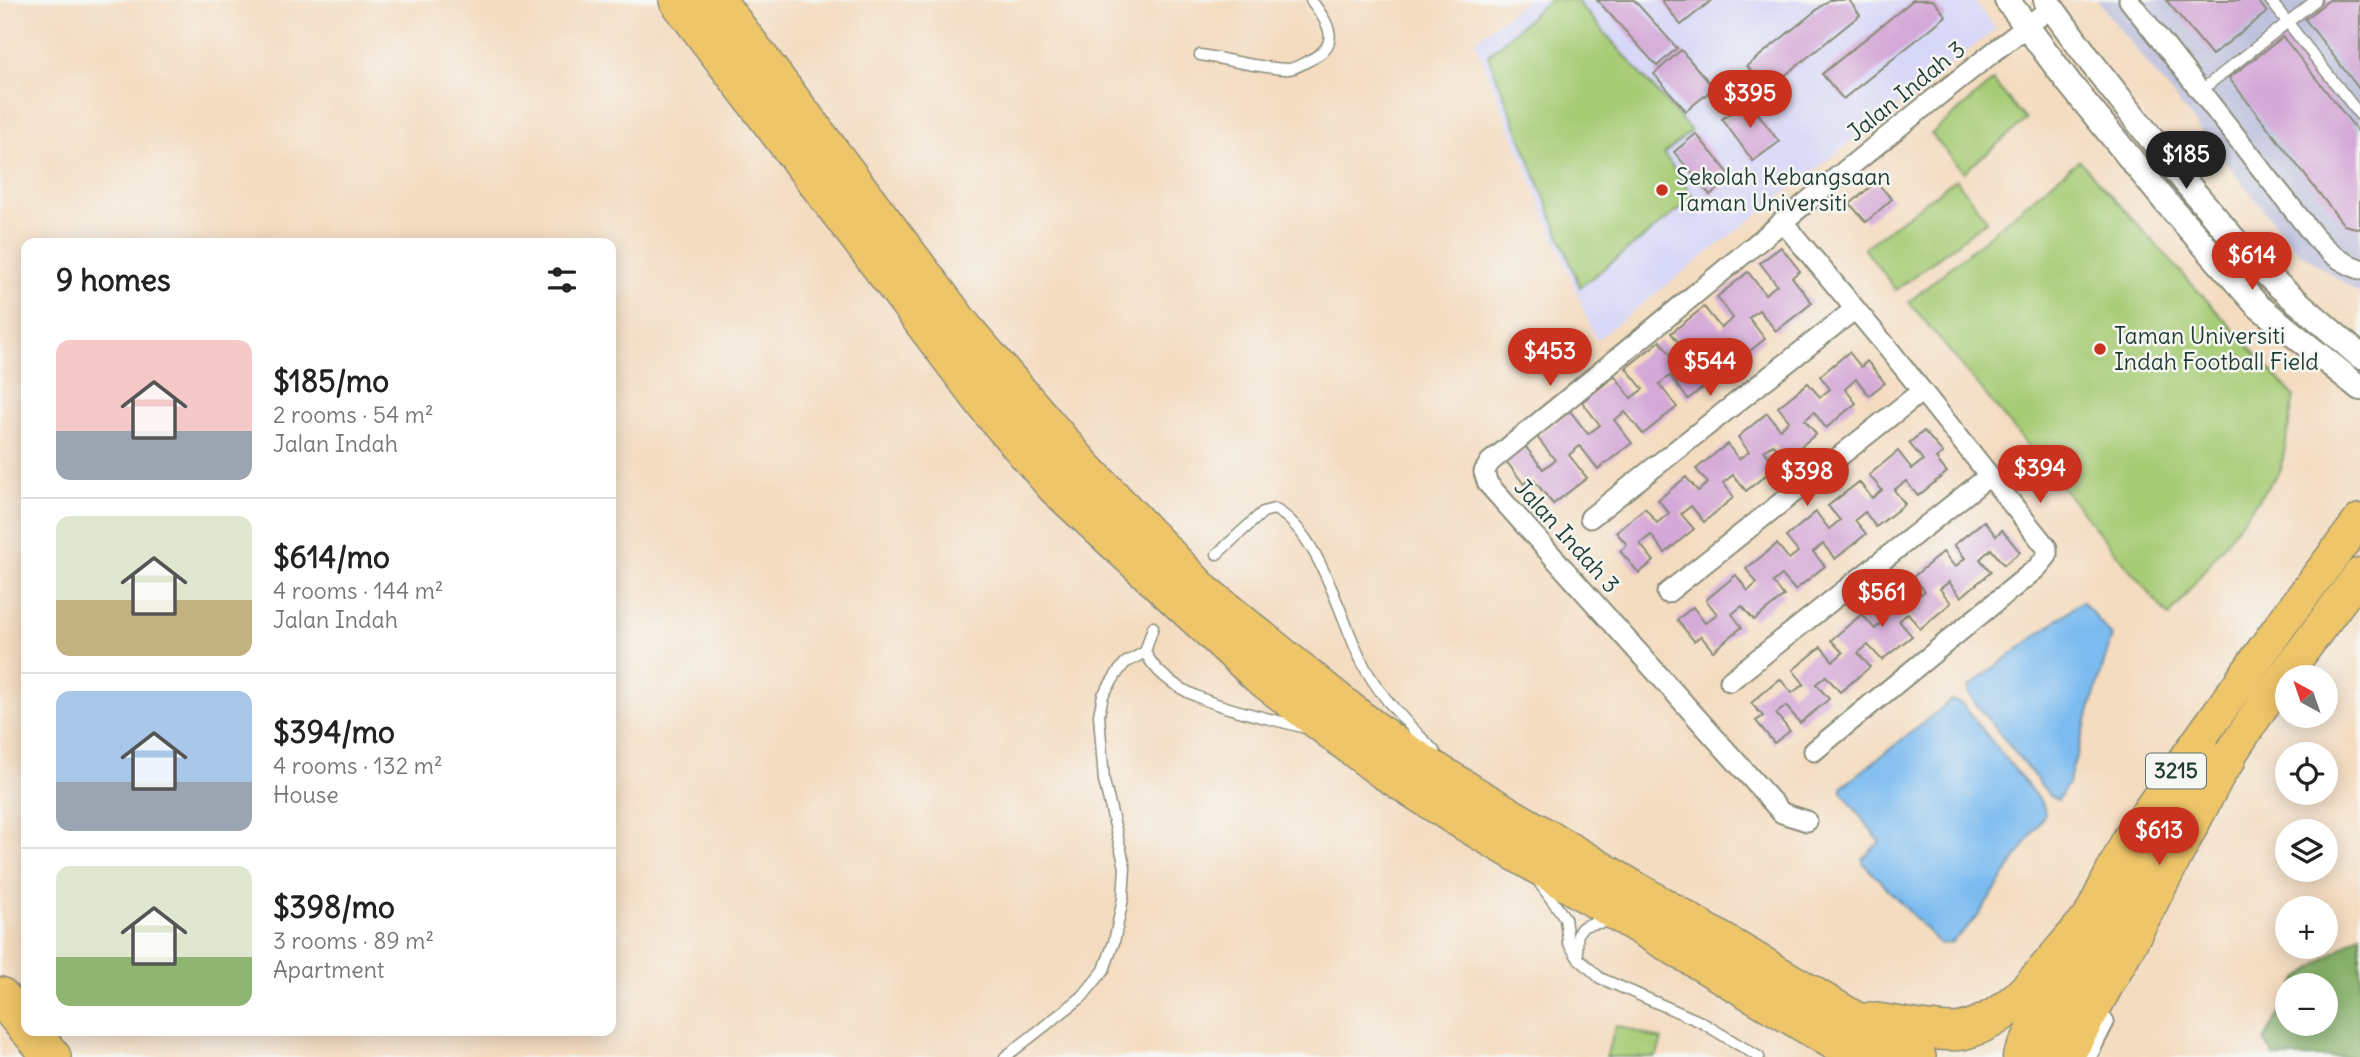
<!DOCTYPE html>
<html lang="en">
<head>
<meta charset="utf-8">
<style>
  :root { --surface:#fff; --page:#f2f2f2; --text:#222; --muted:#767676; --line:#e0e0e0; --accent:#c8321e }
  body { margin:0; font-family:Delius,sans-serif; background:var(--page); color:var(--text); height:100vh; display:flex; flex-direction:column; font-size:26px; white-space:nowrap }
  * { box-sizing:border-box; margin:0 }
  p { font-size:23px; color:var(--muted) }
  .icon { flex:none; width:38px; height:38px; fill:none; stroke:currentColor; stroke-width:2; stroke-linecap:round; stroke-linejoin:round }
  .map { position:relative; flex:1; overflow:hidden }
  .details { position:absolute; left:21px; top:238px; width:595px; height:798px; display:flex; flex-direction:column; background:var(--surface); border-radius:14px; box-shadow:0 4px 18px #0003 }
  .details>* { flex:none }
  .needle { width:46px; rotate:320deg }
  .fabs { position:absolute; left:2275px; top:665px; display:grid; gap:14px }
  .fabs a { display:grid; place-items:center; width:63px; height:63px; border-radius:50%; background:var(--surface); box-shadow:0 4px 18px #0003; font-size:35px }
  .price { position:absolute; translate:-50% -60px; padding:0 16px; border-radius:24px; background:var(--accent); color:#fff; font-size:23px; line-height:46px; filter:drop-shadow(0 2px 4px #0008) }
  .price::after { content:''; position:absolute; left:50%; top:42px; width:21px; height:16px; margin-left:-10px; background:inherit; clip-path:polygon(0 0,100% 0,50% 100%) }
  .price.selected { background:#222; color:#fff }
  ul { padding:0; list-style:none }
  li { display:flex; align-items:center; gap:21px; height:175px; padding:0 35px }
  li+li { border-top:2px solid var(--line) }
  li span { display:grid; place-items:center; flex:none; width:196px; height:140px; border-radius:14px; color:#555 }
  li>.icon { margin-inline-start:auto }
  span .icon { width:84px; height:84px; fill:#fffc; stroke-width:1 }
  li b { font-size:30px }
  h2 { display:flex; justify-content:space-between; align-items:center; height:84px; padding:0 35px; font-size:30px }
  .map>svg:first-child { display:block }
  .built { fill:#d7d7f8 }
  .industrial { fill:#bfc2dd }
  .green { fill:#a7cc76; stroke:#638455; stroke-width:2 }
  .forest { fill:#85b067; stroke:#52764e; stroke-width:2 }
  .water { fill:#7cbbf0; stroke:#4e7c92; stroke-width:2 }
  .building { fill:#d4a8d7 }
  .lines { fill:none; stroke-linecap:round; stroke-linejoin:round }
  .service-casing { stroke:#8a8c7a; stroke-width:13 }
  .minor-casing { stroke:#8a8c7a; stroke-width:23 }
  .tertiary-casing { stroke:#8a8c7a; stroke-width:28 }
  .primary-casing { stroke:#8a8c7a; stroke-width:35 }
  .motorway-casing { stroke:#8a8c7a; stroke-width:40 }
  .service { stroke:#fff; stroke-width:10 }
  .minor { stroke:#fff; stroke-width:19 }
  .tertiary { stroke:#fff; stroke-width:24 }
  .primary { stroke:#eec569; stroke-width:32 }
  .motorway { stroke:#eec569; stroke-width:37 }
  .poi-dot { fill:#c8321e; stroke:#f6f6f2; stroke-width:2.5 }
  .labels { text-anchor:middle; stroke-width:5; stroke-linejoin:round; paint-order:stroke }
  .shield { fill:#f6f6f2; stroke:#60746d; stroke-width:2 }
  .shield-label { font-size:21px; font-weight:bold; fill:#1f3d34 }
  .street-label { font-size:23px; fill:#1f3d34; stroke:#f6f6f2 }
  .poi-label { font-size:23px; fill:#1f3d34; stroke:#f6f6f2; text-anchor:start }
</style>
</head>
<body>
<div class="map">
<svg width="2360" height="1057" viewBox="0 0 2360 1057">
  <rect width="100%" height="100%" fill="#f6f6f2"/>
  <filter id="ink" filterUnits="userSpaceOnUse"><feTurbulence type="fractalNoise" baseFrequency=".0143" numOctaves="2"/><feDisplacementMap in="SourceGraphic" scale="14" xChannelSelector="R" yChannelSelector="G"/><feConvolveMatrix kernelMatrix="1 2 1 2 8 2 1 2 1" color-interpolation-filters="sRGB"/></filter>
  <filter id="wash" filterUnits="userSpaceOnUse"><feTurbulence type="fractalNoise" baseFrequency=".00686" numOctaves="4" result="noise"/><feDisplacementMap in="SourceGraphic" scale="28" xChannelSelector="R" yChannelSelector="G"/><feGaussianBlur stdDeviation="1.57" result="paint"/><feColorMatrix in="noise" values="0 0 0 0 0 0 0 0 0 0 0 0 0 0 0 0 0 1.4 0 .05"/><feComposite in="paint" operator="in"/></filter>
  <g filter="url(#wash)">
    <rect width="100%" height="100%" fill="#f4dcc0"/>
    <polygon class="built" points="1526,0 1973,0 1996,29 1596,340 1475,41"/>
    <polygon class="industrial" points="2097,0 2360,0 2360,294 2295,249"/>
    <g class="green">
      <polygon points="1549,0 1576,0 1691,131 1664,154 1694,198 1580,287 1488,55"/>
      <polygon points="1993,81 2026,120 1964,172 1931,134"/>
      <polygon points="2079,160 2294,396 2281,469 2169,617 1909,302"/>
      <polygon points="1956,179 1987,220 1896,290 1864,248"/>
      <polygon points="1616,1025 1662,1040 1656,1057 1606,1057"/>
    </g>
    <polygon class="forest" points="2360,934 2360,1057 2275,1057 2264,1041 2287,998 2287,1024 2326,1024 2326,985 2294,985 2298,979"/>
    <g class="water">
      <polygon points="2082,601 2112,636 2068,783 2058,800 2050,796 1969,695 1969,687"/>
      <polygon points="1952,700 1962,704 2043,805 2045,814 1978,916 1951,943 1940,944 1863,863 1863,858 1880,842 1842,792 1842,787"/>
    </g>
    <g id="blocks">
      <g class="building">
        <polygon points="1597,0 1634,0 1677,48 1657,66"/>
        <polygon points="1663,0 1712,0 1681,25 1662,1"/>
        <polygon points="1829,0 1849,0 1860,15 1767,90 1747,66"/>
        <polygon points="1913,0 1933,0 1946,16 1843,99 1822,74"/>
        <polygon points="2166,0 2257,0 2267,12 2212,55"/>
        <polygon points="2329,0 2360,0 2360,90 2305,19"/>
        <polygon points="2283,37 2360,134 2360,229 2344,225 2229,78"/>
        <polygon points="1681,50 1714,88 1686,111 1654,74"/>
        <polygon points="1748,100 1779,142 1753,161 1722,119"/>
        <polygon points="1696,134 1732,177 1710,195 1674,152"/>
        <polygon points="1876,182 1892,199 1866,222 1850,204"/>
        <polygon points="1781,247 1800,271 1792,277 1812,303 1776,331 1759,310 1749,318 1765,339 1733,364 1717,343 1704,352 1721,374 1688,399 1670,376 1659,384 1677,407 1643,434 1625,412 1614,420 1632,443 1598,469 1580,446 1569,455 1587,478 1553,504 1532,478 1524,484 1506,461 1525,446 1543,469 1555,460 1537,437 1570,411 1588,434 1600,425 1582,402 1615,376 1631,398 1643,389 1626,368 1660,341 1677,363 1688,354 1671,333 1704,307 1721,328 1733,318 1717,297 1748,272 1765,294 1777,285 1760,263"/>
        <polygon points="1849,352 1861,367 1867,361 1885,383 1869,395 1856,379 1845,389 1856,403 1826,428 1814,412 1805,420 1816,434 1785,459 1773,444 1764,451 1777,466 1746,491 1733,475 1723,483 1734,497 1704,522 1691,506 1681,514 1694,529 1665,553 1651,535 1640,544 1654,561 1639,573 1620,551 1627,545 1616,532 1645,508 1657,523 1669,513 1658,500 1686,477 1698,491 1708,483 1696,469 1727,444 1739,459 1749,452 1738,437 1767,413 1780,429 1789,421 1778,407 1808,383 1820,397 1830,389 1820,376"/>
        <polygon points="1924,431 1943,453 1936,459 1947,472 1918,496 1906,481 1894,490 1905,504 1876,527 1865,512 1855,520 1866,534 1835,559 1823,544 1813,552 1825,566 1795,590 1782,575 1773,582 1784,596 1754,620 1742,606 1732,614 1742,627 1713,651 1701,636 1694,641 1677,620 1693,607 1705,623 1717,614 1706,600 1736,575 1748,591 1757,583 1746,569 1777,544 1789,559 1798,552 1786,537 1816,512 1829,529 1840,520 1828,506 1859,482 1872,498 1882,490 1869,475 1898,451 1912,469 1923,460 1909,443"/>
        <polygon points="1984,521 1996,536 2002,530 2020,552 2004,565 1991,549 1980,559 1991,572 1961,597 1949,582 1940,589 1951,603 1920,629 1908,613 1899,621 1912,636 1882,660 1868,645 1858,653 1870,667 1840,692 1826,676 1816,684 1829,699 1800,723 1786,706 1776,714 1790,731 1774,743 1756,721 1763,716 1751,703 1780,679 1792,693 1804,684 1793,670 1821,647 1833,661 1843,653 1831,640 1862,614 1875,629 1884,621 1873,607 1902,583 1915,598 1925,591 1913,577 1943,552 1955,567 1965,558 1954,545"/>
      </g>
    </g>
  </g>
  <g filter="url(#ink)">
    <use href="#blocks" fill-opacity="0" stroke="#8a8c7a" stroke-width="2"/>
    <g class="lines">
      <defs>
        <g id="service">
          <polyline points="2270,0 2360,115"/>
          <path d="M1200 55C1226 59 1264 69 1288 69 1295 69 1302 64 1308 61 1344 44 1328 23 1311 0"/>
          <polyline points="2199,92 2316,0"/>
          <path d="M1217 554 1263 512 1274 509C1318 530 1340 617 1361 660 1378 696 1408 723 1435 752"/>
          <path d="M1145 652C1171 704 1254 713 1305 728"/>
          <polyline points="1538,881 1565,918 1568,942 1578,958 1600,978 1701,1022 1759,1057"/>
          <path d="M1578 954C1574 924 1583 924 1610 922"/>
          <polyline points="1005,1057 1082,997 1104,970 1114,942 1123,899 1125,867 1104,781 1099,715 1103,695 1118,672 1125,663 1145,652 1153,627"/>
        </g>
        <g id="minor">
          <path d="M2129 0 2314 236C2328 252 2340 262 2360 269"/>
          <polyline points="1782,221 1891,352 2047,548 2047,556 2037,568 1814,751"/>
          <polyline points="1590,518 1855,309"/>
          <polyline points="1667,593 1922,391"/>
          <polyline points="1730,681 1989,476"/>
          <path d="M1807 821 1782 813 1488 484 1484 472 1490 462C1678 311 1860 153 2052 7"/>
          <polyline points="2086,1057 2104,1022"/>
        </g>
        <g id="tertiary">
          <polyline points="2007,0 2069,83 2165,201 2257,305 2360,388"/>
          <polyline points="2046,0 2091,62 2187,184 2249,257 2278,285 2360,356"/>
        </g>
        <g id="primary">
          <polyline points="2019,1057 2129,838 2283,622 2360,520"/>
          <polyline points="2067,1057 2129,946 2227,759 2269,696 2360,574"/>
        </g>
        <g id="motorway">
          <polyline points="678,0 993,414 1055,486 1259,675 1380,768 1450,813 1861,1057"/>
          <polyline points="716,0 962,326 1082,466 1203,592 1357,717 1400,749 1477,797 1917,1057"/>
          <polyline points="0,996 26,1027"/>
          <path d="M1871 1021C1892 1024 1944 1035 1962 1031 2014 1019 2049 965 2083 927"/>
          <polyline points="30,1031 52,1057"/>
          <polyline points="2046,1057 2099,948 2157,847 2227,759"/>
        </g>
      </defs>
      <use href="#service" class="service-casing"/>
      <use href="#minor" class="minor-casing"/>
      <use href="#tertiary" class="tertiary-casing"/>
      <use href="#primary" class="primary-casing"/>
      <use href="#motorway" class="motorway-casing"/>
      <use href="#service" class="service"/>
      <use href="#minor" class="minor"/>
      <use href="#tertiary" class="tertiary"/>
      <use href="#primary" class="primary"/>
      <use href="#motorway" class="motorway"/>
    </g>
  </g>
  <g class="poi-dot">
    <circle cx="1662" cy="190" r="7"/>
    <circle cx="2100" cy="349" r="7"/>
  </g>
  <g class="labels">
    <rect class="shield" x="2146" y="753.5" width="60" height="35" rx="5"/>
    <g class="shield-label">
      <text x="2176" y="778">3215</text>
    </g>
    <g class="street-label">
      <text transform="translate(1906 91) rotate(-39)" y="8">Jalan Indah 3</text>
      <text transform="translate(1567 536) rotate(48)" y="8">Jalan Indah 3</text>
    </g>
    <g class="poi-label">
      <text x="1676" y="185">Sekolah Kebangsaan<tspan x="1676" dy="26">Taman Universiti</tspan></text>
      <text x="2114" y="344">Taman Universiti<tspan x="2114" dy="26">Indah Football Field</tspan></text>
    </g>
  </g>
</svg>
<div class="fabs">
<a><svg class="needle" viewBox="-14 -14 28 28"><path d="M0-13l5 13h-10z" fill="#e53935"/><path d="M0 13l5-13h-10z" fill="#767676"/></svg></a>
<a><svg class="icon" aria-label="locate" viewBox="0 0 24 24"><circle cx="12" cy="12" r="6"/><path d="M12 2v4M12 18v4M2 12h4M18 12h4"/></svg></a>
<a><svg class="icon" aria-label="layers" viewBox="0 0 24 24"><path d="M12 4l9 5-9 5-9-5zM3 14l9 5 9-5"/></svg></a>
<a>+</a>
<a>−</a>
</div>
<b class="price" style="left:1750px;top:130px">$395</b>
<b class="price selected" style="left:2186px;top:191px">$185</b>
<b class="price" style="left:2252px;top:292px">$614</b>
<b class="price" style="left:1550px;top:388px">$453</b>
<b class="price" style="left:1710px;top:398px">$544</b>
<b class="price" style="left:2040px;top:505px">$394</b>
<b class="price" style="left:1807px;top:508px">$398</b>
<b class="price" style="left:1882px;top:629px">$561</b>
<b class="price" style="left:2159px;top:867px">$613</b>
<section class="details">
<h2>9 homes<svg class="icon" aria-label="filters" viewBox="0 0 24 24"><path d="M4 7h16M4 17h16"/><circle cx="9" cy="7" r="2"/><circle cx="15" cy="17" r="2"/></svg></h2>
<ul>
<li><span style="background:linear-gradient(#f6c9c9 65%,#9aa5b1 0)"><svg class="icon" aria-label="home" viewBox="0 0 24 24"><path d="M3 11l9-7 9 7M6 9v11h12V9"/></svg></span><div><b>$185/mo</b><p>2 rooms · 54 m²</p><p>Jalan Indah</p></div></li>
<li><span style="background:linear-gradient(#dfe7d0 60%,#c2b280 0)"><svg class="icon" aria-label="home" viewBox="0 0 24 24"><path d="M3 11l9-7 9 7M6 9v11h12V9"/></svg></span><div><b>$614/mo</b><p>4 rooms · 144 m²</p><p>Jalan Indah</p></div></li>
<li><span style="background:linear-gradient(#a9c7e8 65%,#9aa5b1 0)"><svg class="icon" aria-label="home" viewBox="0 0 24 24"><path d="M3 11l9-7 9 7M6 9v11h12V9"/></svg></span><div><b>$394/mo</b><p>4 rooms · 132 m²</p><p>House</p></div></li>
<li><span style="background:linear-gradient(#dfe7d0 65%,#8fb573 0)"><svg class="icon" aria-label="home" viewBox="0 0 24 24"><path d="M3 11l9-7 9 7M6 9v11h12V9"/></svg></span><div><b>$398/mo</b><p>3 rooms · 89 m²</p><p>Apartment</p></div></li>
</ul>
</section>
</div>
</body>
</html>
